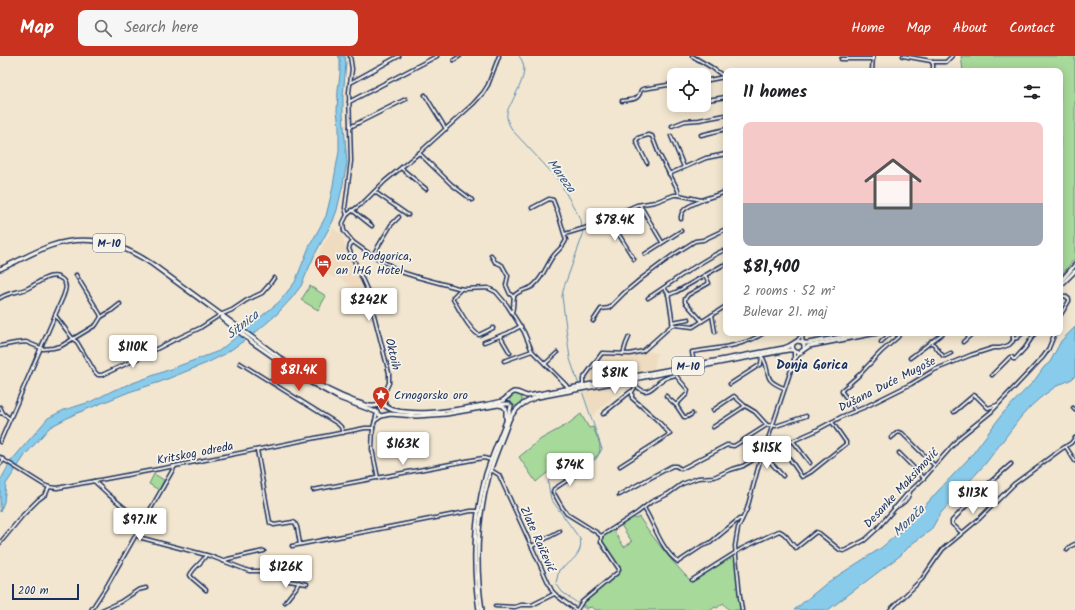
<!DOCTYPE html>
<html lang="en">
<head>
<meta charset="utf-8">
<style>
  :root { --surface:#fff; --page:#f6f6f6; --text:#202124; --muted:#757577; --accent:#c8321e }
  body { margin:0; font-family:Kalam,sans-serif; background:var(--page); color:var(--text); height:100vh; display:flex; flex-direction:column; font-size:15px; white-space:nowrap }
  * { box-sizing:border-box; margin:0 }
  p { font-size:13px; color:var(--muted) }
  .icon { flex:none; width:22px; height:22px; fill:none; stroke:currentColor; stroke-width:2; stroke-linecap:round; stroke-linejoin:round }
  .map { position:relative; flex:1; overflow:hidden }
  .panel { position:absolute; left:723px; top:12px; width:340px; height:268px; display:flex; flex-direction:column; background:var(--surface); border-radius:8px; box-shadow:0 2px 10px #0003 }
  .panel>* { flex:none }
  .tools { position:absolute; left:667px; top:12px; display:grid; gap:8px }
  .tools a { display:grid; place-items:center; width:44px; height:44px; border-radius:8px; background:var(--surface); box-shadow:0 2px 10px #0003; font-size:20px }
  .scale { position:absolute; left:12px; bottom:10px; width:67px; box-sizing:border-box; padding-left:4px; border:2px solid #1b2f5e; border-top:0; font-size:11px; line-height:14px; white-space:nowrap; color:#1b2f5e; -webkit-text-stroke:3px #f7f3e8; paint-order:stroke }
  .price { position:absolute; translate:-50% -34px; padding:0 9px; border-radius:4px; background:#fff; color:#222; font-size:13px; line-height:26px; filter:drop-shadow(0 1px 2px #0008) }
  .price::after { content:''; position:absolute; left:50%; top:24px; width:12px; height:9px; margin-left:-6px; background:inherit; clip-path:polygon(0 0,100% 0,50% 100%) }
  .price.current { background:var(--accent); color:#fff }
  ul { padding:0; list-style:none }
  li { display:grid; align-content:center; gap:8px; height:212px; padding:0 20px }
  li span { display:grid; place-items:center; height:124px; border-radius:8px; color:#555 }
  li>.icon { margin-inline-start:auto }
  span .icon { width:72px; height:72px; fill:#fffc; stroke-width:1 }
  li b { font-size:17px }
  h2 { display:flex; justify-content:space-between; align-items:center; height:48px; padding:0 20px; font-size:17px }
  header { display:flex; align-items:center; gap:24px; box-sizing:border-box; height:56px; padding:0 20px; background:var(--accent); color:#fff }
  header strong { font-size:19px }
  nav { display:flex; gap:22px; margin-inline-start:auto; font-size:14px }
  .search { width:280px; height:36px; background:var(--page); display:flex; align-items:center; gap:10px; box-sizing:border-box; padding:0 14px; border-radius:8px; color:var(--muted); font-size:15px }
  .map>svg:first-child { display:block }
  .built { fill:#efdcc0 }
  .green { fill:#a7d99a; stroke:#61847c }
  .water { fill:#89cbea; stroke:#5d8db2 }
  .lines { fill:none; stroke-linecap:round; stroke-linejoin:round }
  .stream { stroke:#5d8db2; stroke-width:1 }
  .minor-casing { stroke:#1b2f5e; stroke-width:5 }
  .major-casing { stroke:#1b2f5e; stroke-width:6 }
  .minor { stroke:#f7f3e8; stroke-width:2 }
  .major { stroke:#f7f3e8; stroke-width:3 }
  .labels { text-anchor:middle; stroke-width:3.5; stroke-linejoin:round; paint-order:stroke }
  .shield { fill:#f7f3e8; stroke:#5d6a87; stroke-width:1 }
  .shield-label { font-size:11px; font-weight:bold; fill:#1b2f5e }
  .poi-label { font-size:12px; fill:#1b2f5e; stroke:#f7f3e8; text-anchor:start }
  .street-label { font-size:12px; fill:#1b2f5e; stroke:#f7f3e8 }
  .water-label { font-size:13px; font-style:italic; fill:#365681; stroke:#f7f3e8 }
  .neighbourhood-label { font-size:13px; font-weight:bold; fill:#1b2f5e; stroke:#f7f3e8 }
</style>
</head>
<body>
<header>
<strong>Map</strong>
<div class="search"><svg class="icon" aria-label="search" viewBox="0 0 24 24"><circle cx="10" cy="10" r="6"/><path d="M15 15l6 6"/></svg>Search here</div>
<nav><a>Home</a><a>Map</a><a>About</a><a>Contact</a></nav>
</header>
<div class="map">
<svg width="1075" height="554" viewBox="0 0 1075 554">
  <rect width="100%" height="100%" fill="#f2e6d0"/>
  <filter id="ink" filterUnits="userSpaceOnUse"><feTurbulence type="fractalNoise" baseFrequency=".025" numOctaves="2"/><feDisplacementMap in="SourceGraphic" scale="8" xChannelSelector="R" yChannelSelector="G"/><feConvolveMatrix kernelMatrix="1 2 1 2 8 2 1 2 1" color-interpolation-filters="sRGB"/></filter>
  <g filter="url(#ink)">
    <g class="built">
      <polygon points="333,172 342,179 344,187 352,205 351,206 353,209 354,208 364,228 362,231 357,233 356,231 352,231 336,220 334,222 316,211 321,192"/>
      <polygon points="647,295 657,297 654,314 588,328 586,321 602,298 630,299"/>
      <polygon points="607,330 613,341 592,360 583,335"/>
    </g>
    <g class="green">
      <polygon points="961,0 1074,0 1075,1 1075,202 1060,221 1060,15 963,15"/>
      <polygon points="310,230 326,240 318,254 301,244"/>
      <circle cx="516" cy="344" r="6"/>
      <path d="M581 358 589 372 593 371C595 377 600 385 600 391 601 411 567 405 556 411 549 415 542 421 536 426L519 401 541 383 568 368Z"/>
      <polygon points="154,418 164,424 159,434 149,428"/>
      <path d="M633 461 635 463 639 461C655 484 671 505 690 524L704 515 705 517 724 504 734 498 735 499 742 552 741 554H729L723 547 717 552 715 551 711 554H596L592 551 587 552 581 548 619 516 618 511 602 485V481L613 474 624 491 632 486 621 469Z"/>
    </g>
    <g class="water">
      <polygon points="338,0 345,0 346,7 343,41 343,58 347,107 343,128 337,154 333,165 315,198 301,230 291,243 277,258 255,277 225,298 207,307 160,326 129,336 75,358 50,371 26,398 6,428 4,446 0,456 0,425 11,405 48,362 64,354 90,346 114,334 219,295 279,246 295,226 309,191 326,160 332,135 339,95 339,70 337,55 338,34 340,18 340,3"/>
      <polygon points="1075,271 1075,320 1072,323 1055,331 1040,342 1030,351 1020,362 986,407 940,458 931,474 913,487 901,499 828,554 794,554 828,526 881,492 909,468 937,436 971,400 1003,357 1034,325 1044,311 1050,306 1061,285"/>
    </g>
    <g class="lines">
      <g class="stream">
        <path d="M519 0C531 14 518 32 512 46 510 49 507 54 507 57 506 64 510 70 513 75L555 120 560 127 581 164 583 179 564 231 562 240 570 303 579 329"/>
        <path d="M582 335 602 393 596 403 591 406 559 412 554 415 551 419 548 427 551 443 580 483C584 497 570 507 559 514L556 527 562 536 587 554"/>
      </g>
      <defs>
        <g id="minor">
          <polyline points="499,0 488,29 483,37 473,48 419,97 385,125 365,145 347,159 343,167 344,175 353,186 367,196 401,216 417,221 458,232 464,233 488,232 496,236 507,249 524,276 532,295 566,329 568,332"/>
          <polyline points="692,0 711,11 726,22"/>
          <polyline points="903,0 931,5 933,8 933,15"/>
          <polyline points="841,3 873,3"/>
          <polyline points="454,4 460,0"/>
          <polyline points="932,6 946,6 952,0"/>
          <polyline points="872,15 873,0"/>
          <polyline points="704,25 724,21"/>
          <polyline points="350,27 399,0"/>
          <polyline points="425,39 446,73"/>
          <polyline points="707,44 726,41"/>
          <path d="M622 45C632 43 638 45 641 34L643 33 674 28"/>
          <polyline points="349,46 437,0"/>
          <polyline points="672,70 685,65 699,64 726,59"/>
          <polyline points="350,71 406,43"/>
          <polyline points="701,79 726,73"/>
          <polyline points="671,80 684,111"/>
          <polyline points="419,97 451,128 472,144"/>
          <polyline points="647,107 636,85 638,82 648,79 652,80 659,98 678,134 679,139"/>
          <polyline points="401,112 426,133"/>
          <polyline points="669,118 706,102 726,98"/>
          <polyline points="375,136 408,159"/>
          <polyline points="640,149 662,186"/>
          <polyline points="352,154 372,170"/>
          <polyline points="626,154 633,168"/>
          <polyline points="347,159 346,156 345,152 351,105 349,36 352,13 350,0"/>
          <polyline points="608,161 634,203"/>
          <path d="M681 163C680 152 692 149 700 145"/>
          <polyline points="565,178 585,172 637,149 655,146 674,139 679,139 701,144 726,136"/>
          <polyline points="353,186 350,189 349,193 368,236 389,317 389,327 379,348"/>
          <polyline points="645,198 681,175"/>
          <polyline points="373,199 391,169 399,161"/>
          <polyline points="491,199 495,206 502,209 508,220 506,229 510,238 514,241"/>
          <polyline points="76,219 100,258 101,261"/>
          <polyline points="664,232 668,237 673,269"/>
          <path d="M461 233 453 241V243C459 253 469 274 479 279L493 272"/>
          <polyline points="668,239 676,236 723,209"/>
          <polyline points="1060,240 1065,240 1069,243 1069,245 1060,260"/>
          <path d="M0 242C8 236 17 237 26 233 37 229 51 213 63 224 68 230 65 235 63 241L0 386"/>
          <path d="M648 242C673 226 695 208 722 195"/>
          <path d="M512 256C514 251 513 243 514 240 518 234 528 234 533 230 544 221 546 209 554 199 558 194 564 190 566 184L558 157 553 144 549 143 532 152"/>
          <polyline points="55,259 73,283 77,286 95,316 98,319 102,319 139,302 172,285 200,272 220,259 232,254 247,244 262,237 269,229 274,222"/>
          <polyline points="712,259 715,276"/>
          <polyline points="593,265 601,253 609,252 624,237 642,222 673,199 695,185 703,184 726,173"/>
          <polyline points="702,265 685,246 685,243 688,239 709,227 705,219"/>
          <polyline points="672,266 689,263"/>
          <polyline points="500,280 510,297"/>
          <polyline points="1013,283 1017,282 1023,277"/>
          <polyline points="797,285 803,277"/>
          <polyline points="931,285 943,300 945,300 951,297"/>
          <polyline points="484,286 508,277 521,270"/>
          <polyline points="802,286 803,277"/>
          <polyline points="881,286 891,277"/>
          <polyline points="963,286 973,277"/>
          <polyline points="0,290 16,287 26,286 43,293 53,292 61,290 96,269 101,261 111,255 120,248"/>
          <polyline points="623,298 626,288 629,281"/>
          <path d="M763 302C772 318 761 323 784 332"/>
          <polyline points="910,302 943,277"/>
          <polyline points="794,304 801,296"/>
          <polyline points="504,305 532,295"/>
          <polyline points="240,307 338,368 341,371 343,377"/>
          <polyline points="545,308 557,297"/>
          <path d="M694 309 692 296C717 292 742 291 764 277"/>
          <polyline points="675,315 677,321 688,334 687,338 676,349 684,361 687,361 692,358"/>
          <polyline points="992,319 1010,301 1012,301 1013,303 1015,303 1025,292 1035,277"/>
          <polyline points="730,328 761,308 762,299"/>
          <polyline points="583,329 583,323 602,297 630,298 643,295 672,269 675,269 693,271 726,250"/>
          <path d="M636 330C639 332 642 335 645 335 650 335 652 332 656 329 660 324 669 320 676 319"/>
          <polyline points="666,340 676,349"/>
          <polyline points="384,341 386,350"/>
          <polyline points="0,351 3,357"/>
          <polyline points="1073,352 1075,354"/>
          <polyline points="713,354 734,340 745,350 755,356 767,369 776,370 806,360"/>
          <polyline points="856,355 842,336 842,334 858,320 881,296 898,281 900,277"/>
          <polyline points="954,356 974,339 977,341 988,352 997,349"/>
          <polyline points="0,357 4,358 10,363"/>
          <polyline points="603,358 630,336 632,335"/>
          <polyline points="375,365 382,360"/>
          <polyline points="713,371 745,350"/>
          <polyline points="373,372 372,393 378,422"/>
          <polyline points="891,382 898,376 902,377 934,409"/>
          <polyline points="793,385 810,407"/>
          <polyline points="781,390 802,421 811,416 846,388 846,386 832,366"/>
          <polyline points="1066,391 1075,405"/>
          <polyline points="257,394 270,467 274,469 293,466 295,467 297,471 300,488"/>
          <polyline points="899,397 924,422"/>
          <polyline points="763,398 794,305 794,295"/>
          <polyline points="763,398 783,420"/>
          <polyline points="0,401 4,404"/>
          <polyline points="0,408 4,404 44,429 49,431 57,432 175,410 365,372 373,372 377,357"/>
          <path d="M620 410 670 378 656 363 632 342V336C635 331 638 329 635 323"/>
          <polyline points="491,414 499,419 552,535 557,540 576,554"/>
          <path d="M577 418 554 433 553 436C558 443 561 451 567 458L596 476 601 480V486L619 513 618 516 582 546 577 554"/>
          <polyline points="94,425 109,439 143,467"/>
          <polyline points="313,434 477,403 484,402 491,404"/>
          <polyline points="619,439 672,410 676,410 681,413 727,389 734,390 767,369"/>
          <path d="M644 452C655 470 661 493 678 506L702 490 710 487 739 463H742"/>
          <path d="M894 452C902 449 908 444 910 436"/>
          <polyline points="962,477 952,468 952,465 979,436 1011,408"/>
          <polyline points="136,479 142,482 210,500 249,515 259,515 289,525 307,528"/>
          <polyline points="601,480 637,457 651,446 668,438 682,428 698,422 714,421 730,414 743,410 763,398 813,376 843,360 865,351 911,328 934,314 971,299 993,292 1000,292 1009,289 1013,285 1013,277"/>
          <polyline points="0,487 23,459 38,444 46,438 49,431"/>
          <polyline points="292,490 471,455 478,455"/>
          <polyline points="532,490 560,475"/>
          <polyline points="1067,494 1071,490 1075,488"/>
          <polyline points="223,505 228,503 264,495"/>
          <path d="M692 524 741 493 779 475C787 477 790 487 796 492L816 476 819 477 840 494 843 495 846 494 865 484 877 473 907 438 924 422 960 381 991 356 1043 301 1048 294 1055 277"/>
          <path d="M206 534 192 522 190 519C194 511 202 507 206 499"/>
          <polyline points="285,546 296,532 299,526"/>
          <polyline points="495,550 515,551 521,549 532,549 554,538"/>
          <polyline points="91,554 108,528 175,410"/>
          <polyline points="102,554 120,546 138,534 146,532"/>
          <polyline points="742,554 740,541 735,490 738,472 747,453 761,401"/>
          <polyline points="890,554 922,523 935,504 943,493 979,463 1014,428 1060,394 1071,387 1075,382"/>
        </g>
        <g id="major">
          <path d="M0 213C17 206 33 196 50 190 87 177 121 187 152 208L302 318C319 330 337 339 356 346 361 347 366 350 371 350 375 351 379 348 383 349 386 350 389 353 393 354 419 360 446 355 472 351 482 349 493 348 502 345 506 343 510 337 514 336 519 335 523 340 528 340L784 292 789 290 797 285 803 286 804 289V292"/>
          <polyline points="1060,226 1075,209"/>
          <polyline points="1060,230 1075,215"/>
          <polyline points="222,262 252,286 308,325 339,342 376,356"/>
          <polyline points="803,287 808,287 863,277"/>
          <path d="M793 288C791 293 794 296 799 297L809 290 877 277"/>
          <polyline points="499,349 503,350 506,353 506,363"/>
          <polyline points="376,355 378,358 381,360 390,358 416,360 432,359 446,358 504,348 509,348"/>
          <path d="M479 554C472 509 474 462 486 418 493 397 502 376 510 355L511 350"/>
          <path d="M482 554C475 508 477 461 490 416 495 399 503 382 509 364 515 352 525 345 538 341L788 294H793"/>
        </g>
      </defs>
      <use href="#minor" class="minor-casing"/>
      <use href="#major" class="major-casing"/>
      <use href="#minor" class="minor"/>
      <use href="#major" class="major"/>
    </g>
  </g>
  <defs>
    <symbol id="hotel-pin" viewBox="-11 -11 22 30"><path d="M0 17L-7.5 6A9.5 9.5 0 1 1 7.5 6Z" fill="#c8321e" stroke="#f7f3e8"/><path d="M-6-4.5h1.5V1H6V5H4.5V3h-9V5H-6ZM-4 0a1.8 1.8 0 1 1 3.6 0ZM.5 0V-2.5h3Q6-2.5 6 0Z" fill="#fff"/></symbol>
    <symbol id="sight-pin" viewBox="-11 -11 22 30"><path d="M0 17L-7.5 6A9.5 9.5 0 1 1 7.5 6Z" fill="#c8321e" stroke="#f7f3e8"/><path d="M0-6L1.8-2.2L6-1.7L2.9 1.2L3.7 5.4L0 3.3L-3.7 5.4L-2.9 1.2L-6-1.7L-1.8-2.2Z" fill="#fff"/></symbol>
  </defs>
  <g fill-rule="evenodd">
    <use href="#hotel-pin" x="313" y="197" width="20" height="27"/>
    <use href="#sight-pin" x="371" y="329" width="20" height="27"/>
  </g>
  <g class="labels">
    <g class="shield">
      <rect x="93" y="178" width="32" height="18" rx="3"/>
      <rect x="672" y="301" width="32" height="18" rx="3"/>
    </g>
    <g class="shield-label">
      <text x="109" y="191">M-10</text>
      <text x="688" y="314">M-10</text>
    </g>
    <g class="poi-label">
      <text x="336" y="204">voco Podgorica,<tspan x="336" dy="14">an IHG Hotel</tspan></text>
      <text x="394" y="343">Crnogorsko oro</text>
    </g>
    <g class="street-label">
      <text transform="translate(393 298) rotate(77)" y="4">Oktoih</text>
      <text transform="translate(887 328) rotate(-27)" y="4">Dušana Duće Mugoše</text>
      <text transform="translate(195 397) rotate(-11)" y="4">Kritskog odreda</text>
      <text transform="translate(901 432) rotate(-47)" y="4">Desanke Maksimović</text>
      <text transform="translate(538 483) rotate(66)" y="4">Zlate Raičević</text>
    </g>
    <g class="water-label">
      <text transform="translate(562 119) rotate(54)" y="5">Mareza</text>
      <text transform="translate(242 268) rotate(-38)" y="5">Sitnica</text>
      <text transform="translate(908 464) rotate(-44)" y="5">Morača</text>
    </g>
    <g class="neighbourhood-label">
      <text x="812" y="313">Donja Gorica</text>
    </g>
  </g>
</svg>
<div class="tools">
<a><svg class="icon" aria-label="locate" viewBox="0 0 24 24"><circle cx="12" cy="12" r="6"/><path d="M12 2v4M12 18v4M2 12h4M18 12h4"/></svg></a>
</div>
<div class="scale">200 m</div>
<b class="price" style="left:615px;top:186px">$78.4K</b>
<b class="price" style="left:369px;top:266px">$242K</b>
<b class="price" style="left:133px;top:313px">$110K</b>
<b class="price current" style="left:299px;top:336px">$81.4K</b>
<b class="price" style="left:615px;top:339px">$81K</b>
<b class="price" style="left:403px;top:410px">$163K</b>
<b class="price" style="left:767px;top:414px">$115K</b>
<b class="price" style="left:570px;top:431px">$74K</b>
<b class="price" style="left:973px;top:459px">$113K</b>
<b class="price" style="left:140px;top:486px">$97.1K</b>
<b class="price" style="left:286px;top:533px">$126K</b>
<section class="panel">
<h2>11 homes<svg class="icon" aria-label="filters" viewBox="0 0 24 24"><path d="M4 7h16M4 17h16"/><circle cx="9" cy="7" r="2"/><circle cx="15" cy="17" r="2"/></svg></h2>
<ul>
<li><span style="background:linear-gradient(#f6c9c9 65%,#9aa5b1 0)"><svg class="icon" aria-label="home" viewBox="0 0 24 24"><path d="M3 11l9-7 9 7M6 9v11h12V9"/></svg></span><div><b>$81,400</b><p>2 rooms · 52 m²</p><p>Bulevar 21. maj</p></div></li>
</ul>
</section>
</div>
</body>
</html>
